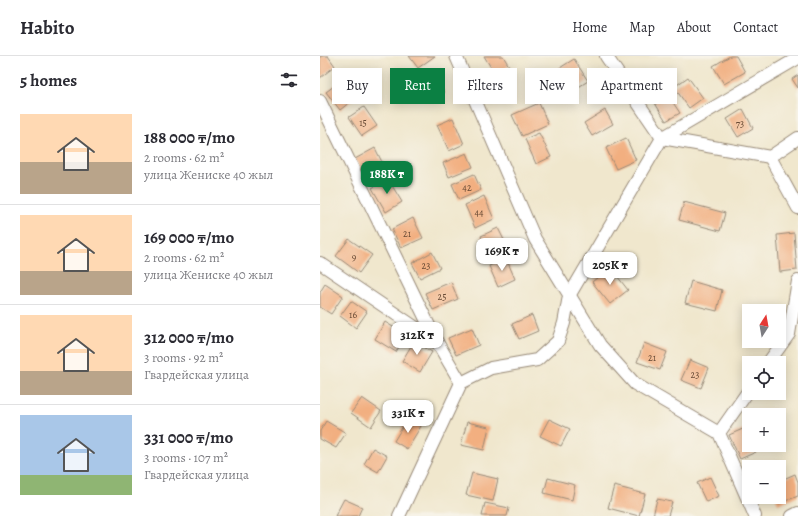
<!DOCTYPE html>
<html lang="en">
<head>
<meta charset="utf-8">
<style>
  :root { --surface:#fff; --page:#f7f7f7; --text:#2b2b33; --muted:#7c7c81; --line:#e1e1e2; --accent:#0b8043 }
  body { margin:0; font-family:Alegreya,serif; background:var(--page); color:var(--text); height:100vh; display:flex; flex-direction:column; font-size:15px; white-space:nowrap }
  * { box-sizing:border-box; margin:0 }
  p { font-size:13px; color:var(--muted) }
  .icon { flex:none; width:22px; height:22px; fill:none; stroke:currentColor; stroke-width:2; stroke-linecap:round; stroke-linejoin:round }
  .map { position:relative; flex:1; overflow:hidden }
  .side { display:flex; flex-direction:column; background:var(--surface); width:320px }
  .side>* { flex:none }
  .top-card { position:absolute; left:12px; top:12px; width:380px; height:36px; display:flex; gap:8px }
  .needle { width:26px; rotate:11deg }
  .fabs { position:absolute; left:422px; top:248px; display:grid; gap:8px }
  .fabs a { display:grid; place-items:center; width:44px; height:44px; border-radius:0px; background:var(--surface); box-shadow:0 2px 10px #0003; font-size:20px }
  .price { position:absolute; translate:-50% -34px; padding:0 9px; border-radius:8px; background:#fff; color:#222; font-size:13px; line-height:26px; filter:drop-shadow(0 1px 2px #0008) }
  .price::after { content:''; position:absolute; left:50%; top:24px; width:12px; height:9px; margin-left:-6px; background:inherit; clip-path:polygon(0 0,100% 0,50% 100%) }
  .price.on { background:var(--accent); color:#fff }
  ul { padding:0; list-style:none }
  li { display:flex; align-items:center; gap:12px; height:100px; padding:0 20px }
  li+li { border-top:1px solid var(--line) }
  li span { display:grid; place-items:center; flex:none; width:112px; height:80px; border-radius:0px; color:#555 }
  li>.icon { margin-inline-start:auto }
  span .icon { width:48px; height:48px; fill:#fffc; stroke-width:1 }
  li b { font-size:17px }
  h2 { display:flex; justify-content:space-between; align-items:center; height:48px; padding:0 20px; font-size:17px }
  .chip { padding:0 14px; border-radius:0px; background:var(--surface); box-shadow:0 2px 10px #0003; font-size:14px; line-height:36px }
  .chip.on { background:var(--accent); color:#fff }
  header { display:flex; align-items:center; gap:24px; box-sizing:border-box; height:56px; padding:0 20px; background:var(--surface); border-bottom:1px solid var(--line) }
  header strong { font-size:19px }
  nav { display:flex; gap:22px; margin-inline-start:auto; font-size:14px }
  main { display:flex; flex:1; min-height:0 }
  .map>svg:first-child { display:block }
  .building { fill:#f2af80 }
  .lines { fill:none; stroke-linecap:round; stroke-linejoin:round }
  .street-casing { stroke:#968876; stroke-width:14 }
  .street { stroke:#fff; stroke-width:12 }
  .labels { text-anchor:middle; stroke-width:4; stroke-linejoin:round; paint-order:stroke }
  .number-label { font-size:10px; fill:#694b36 }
</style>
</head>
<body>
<header>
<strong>Habito</strong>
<nav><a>Home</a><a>Map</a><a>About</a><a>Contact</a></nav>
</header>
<main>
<section class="side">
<h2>5 homes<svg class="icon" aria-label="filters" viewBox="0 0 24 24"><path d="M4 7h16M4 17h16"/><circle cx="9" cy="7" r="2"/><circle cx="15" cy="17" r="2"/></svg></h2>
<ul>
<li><span style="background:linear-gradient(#ffd9b3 60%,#b9a48a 0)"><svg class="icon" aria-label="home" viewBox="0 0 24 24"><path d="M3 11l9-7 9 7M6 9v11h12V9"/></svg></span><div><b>188 000 ₸/mo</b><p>2 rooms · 62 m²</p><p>улица Жениске 40 жыл</p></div></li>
<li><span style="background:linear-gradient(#ffd9b3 70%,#b9a48a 0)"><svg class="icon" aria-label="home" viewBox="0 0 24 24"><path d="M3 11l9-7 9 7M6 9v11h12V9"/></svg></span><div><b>169 000 ₸/mo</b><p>2 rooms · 62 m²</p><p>улица Жениске 40 жыл</p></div></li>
<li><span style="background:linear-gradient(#ffd9b3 70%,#b9a48a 0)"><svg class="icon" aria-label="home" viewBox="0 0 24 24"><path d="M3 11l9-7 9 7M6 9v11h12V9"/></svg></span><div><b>312 000 ₸/mo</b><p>3 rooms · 92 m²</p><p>Гвардейская улица</p></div></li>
<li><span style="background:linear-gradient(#a9c7e8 75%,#8fb573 0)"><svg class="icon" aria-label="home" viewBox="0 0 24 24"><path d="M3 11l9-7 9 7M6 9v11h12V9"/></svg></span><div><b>331 000 ₸/mo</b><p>3 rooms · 107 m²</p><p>Гвардейская улица</p></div></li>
</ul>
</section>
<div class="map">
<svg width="478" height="460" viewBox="0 0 478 460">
  <rect width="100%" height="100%" fill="#f7f3e8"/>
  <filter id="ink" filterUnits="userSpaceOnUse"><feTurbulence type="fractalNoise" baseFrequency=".025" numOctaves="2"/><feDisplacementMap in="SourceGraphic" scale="8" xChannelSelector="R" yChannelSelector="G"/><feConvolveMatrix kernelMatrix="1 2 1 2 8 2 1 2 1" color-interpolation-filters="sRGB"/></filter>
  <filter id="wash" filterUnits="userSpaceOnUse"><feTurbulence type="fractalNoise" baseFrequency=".012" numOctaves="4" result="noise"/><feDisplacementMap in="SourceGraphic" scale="16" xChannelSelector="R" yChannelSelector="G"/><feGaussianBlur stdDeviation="0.9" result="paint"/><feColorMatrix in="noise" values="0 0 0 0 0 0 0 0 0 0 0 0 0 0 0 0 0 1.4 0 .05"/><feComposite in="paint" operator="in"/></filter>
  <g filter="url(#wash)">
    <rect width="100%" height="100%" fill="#f0e7cd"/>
    <g id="blocks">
      <g class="building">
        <polygon points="0,0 8,0 15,10 0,22"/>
        <polygon points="89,0 115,0 98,12"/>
        <polygon points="164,0 183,0 189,10 175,18"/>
        <polygon points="410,0 416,0 425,16 404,28 393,10"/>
        <polygon points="254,3 268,25 249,37 235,15"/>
        <polygon points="114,14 124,37 107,44 97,21"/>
        <polygon points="478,19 478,32 472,23"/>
        <polygon points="368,21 383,42 369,52 354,31"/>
        <polygon points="22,24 35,42 20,54 6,36"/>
        <polygon points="346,36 360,57 346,65 333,44"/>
        <polygon points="219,47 228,68 202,80 192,59"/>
        <polygon points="44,51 57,70 42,80 29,61"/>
        <polygon points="423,53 433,72 418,81 407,63"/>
        <polygon points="285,54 293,68 272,80 264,67"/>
        <polygon points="133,62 144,88 129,95 117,69"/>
        <polygon points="219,77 231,101 216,108 205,83"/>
        <polygon points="306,82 316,104 296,113 286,92"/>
        <polygon points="55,92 65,112 45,122 35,103"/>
        <polygon points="147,97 153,111 129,121 123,107"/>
        <polygon points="154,118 161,134 139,144 132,128"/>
        <polygon points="68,123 82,146 66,156 52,132"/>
        <polygon points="164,140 174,163 155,172 145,149"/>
        <polygon points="364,146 405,157 400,175 359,164"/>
        <polygon points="93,162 103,182 81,192 72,173"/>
        <polygon points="178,172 188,192 170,200 161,180"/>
        <polygon points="474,177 477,214 460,216 457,179"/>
        <polygon points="29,183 52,199 39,217 16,200"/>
        <polygon points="112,196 120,212 100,222 92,207"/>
        <polygon points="186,202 195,223 178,231 169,210"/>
        <polygon points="290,211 308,234 290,248 272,226"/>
        <polygon points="371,225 402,234 397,255 365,247"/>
        <polygon points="131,226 138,243 113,254 105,237"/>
        <polygon points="5,228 23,240 11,258 0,251 0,236"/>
        <polygon points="31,245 47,256 36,272 20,260"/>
        <polygon points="212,259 218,275 199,283 192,268"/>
        <polygon points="65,266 86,279 76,296 55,283"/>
        <polygon points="152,272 159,289 136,299 128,282"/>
        <polygon points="94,285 112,296 100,316 82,305"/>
        <polygon points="324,287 347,296 340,314 317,306"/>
        <polygon points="370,304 389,312 381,332 361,324"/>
        <polygon points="42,342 61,355 51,371 31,357"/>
        <polygon points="88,362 101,370 87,393 74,385"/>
        <polygon points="229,363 250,373 241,390 220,380"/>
        <polygon points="6,365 26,377 16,392 0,383 0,375"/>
        <polygon points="147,366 169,371 164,394 141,389"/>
        <polygon points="425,372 429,381 429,389 433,389 436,396 420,403 409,379"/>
        <polygon points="53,392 67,400 58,416 44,408"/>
        <polygon points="152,417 178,423 173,445 146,439"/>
        <polygon points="475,418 478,426 478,440 458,448 455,441 459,441 459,425"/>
        <polygon points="390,421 399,440 386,446 377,427"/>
        <polygon points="228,422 255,429 252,444 224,437"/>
        <polygon points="294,430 325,438 319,460 288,452"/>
        <polygon points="24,443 42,451 38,460 15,460"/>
        <polygon points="337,443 352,446 348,460 333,460"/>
        <polygon points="165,447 189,452 187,460 162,460"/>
      </g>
    </g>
  </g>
  <g filter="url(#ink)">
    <use href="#blocks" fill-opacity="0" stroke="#968876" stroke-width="1"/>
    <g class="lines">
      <defs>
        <g id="street">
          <polyline points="136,0 215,183 280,289 315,328 399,377 435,460"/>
          <polyline points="286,0 342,82 450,101 478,82"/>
          <polyline points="0,45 117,286"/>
          <polyline points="450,101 478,152"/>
          <polyline points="0,207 117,286 141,327"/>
          <polyline points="448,307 469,278 478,225"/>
          <polyline points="399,377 429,334"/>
          <polyline points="79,460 141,327 171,312 217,304 238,285 244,267 249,240 342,82 478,2"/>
          <polyline points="472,460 478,457"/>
        </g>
      </defs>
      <use href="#street" class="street-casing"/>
      <use href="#street" class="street"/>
    </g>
  </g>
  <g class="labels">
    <g class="number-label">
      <text x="43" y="70">15</text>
      <text x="420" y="71">73</text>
      <text x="147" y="135">42</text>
      <text x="159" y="160">44</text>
      <text x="87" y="181">21</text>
      <text x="34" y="204">9</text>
      <text x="106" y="213">23</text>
      <text x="122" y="244">25</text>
      <text x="33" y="262">16</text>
      <text x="332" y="305">21</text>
      <text x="375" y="322">23</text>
    </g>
  </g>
</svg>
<div class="fabs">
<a><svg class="needle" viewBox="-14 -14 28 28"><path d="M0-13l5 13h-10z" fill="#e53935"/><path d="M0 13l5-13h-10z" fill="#7c7c81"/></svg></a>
<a><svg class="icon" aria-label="locate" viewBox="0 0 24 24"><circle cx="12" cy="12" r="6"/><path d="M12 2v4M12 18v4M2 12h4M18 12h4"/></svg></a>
<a>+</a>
<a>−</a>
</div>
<b class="price on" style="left:67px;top:139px">188K ₸</b>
<b class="price" style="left:182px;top:216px">169K ₸</b>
<b class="price" style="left:290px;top:230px">205K ₸</b>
<b class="price" style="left:97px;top:300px">312K ₸</b>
<b class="price" style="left:88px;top:378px">331K ₸</b>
<div class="top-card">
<a class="chip">Buy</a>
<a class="chip on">Rent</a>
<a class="chip">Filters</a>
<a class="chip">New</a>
<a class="chip">Apartment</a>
</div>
</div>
</main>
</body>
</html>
